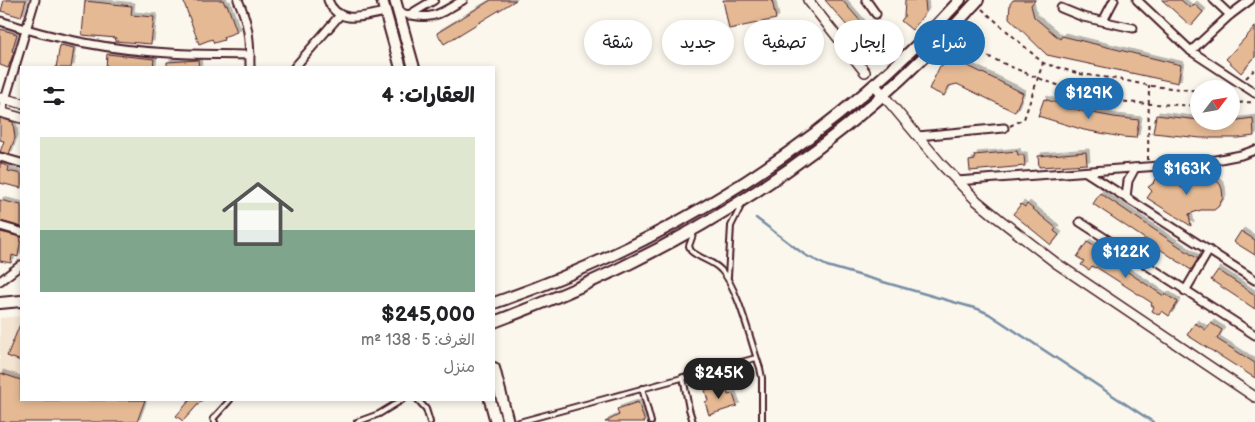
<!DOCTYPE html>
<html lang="ar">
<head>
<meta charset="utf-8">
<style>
  :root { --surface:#fff; --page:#f6f6f6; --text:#202124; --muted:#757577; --accent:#1f6fb2 }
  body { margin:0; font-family:"Balsamiq Sans","Playpen Sans Arabic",sans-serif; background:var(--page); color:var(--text); direction:rtl; height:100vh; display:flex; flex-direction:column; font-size:19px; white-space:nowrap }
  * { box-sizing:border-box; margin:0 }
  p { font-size:16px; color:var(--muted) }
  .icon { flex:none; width:28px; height:28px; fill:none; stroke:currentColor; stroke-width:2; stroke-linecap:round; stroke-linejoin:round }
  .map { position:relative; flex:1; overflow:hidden; direction:ltr }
  .details { position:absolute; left:20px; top:66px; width:475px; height:335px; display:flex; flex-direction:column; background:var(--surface); border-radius:0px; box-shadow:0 2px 8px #0003; direction:rtl }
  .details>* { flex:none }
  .hud { position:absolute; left:510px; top:20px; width:475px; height:45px; direction:rtl; display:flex; gap:10px }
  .needle { width:32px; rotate:59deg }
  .tools { position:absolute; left:1190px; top:80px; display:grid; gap:10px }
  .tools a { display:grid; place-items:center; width:50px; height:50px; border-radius:50%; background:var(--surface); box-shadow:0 2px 8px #0003; font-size:25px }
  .price { position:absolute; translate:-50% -42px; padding:0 11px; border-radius:18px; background:var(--accent); color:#fff; font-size:16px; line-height:32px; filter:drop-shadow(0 1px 2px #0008) }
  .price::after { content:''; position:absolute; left:50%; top:30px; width:15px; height:11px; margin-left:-8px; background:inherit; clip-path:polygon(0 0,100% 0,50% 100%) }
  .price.on { background:#222; color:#fff }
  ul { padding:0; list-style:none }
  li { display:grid; align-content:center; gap:10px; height:265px; padding:0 20px }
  li span { display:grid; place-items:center; height:155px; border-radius:0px; color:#555 }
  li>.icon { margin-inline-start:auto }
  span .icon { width:90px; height:90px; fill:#fffc; stroke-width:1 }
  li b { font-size:21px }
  h2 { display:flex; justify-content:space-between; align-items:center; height:60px; padding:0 20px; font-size:21px }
  .chip { padding:0 18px; border-radius:22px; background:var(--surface); box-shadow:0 2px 8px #0003; font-size:18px; line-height:45px }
  .chip.on { background:var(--accent); color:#fff }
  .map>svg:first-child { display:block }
  .built { fill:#f4e4d2 }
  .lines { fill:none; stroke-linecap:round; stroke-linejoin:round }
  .stream { stroke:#768da4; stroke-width:2.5 }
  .building { fill:#e4b994; stroke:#4a1f2b; filter:url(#shadow) }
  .service-casing { stroke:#4a1f2b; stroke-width:8 }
  .minor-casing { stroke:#4a1f2b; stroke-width:11 }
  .tertiary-casing { stroke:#4a1f2b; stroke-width:12 }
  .secondary-casing { stroke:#4a1f2b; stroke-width:14 }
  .path { stroke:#4a1f2b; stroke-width:2; stroke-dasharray:4 4; stroke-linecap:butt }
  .service { stroke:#fbf7ec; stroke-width:4 }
  .minor { stroke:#fbf7ec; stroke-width:7 }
  .tertiary { stroke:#fbf7ec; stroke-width:9 }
  .secondary { stroke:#fbf7ec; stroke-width:10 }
</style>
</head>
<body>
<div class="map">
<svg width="1255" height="422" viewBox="0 0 1255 422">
  <defs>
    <filter id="shadow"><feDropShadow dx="3" dy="-3" stdDeviation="0" flood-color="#0004"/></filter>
  </defs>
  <rect width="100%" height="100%" fill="#fbf7ec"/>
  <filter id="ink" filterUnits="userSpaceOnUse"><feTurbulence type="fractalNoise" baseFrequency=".02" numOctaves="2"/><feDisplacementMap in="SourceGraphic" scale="10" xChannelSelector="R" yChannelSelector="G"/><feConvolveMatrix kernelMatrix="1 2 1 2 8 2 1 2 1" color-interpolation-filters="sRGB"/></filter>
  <g filter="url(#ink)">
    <polygon class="built" points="21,316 21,400 0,422 0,318"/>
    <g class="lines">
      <polyline class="stream" points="756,218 805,255 827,266 978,309 989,314 1153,422"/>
    </g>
    <g class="building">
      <polygon points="4,0 26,0 21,17 1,11"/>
      <polygon points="183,0 223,0 225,5 227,4 237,32 223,37 224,40 214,43 212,39 199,44"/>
      <polygon points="491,0 516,0 444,44 437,33"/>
      <polygon points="723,0 772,0 776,19 729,29"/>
      <polygon points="825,0 842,0 875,38 865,47"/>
      <polygon points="905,0 925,0 926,12 912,30 901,21 904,17"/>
      <polygon points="1013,0 1035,0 1031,5 1034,17 1060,39 1062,36 1181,65 1178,83 1047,55 1009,18 1010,4"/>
      <polygon points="1162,0 1181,0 1190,8 1194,4 1203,12 1191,26"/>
      <polygon points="85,1 132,6 131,15 154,17 151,44 115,41 116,38 82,35"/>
      <polygon points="1255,27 1255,57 1241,73 1226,59"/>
      <polygon points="0,29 17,34 12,51 14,52 8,68 0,65"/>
      <polygon points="60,45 74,48 71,68 56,68"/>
      <polygon points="107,54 154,59 153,68 106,68"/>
      <polygon points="198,60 199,68 167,68 167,62"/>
      <polygon points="956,60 1023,93 1015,112 957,84 949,86 944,96 929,89 940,66"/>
      <polygon points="1044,99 1082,111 1114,117 1139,120 1136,138 1122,137 1084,130 1038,116"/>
      <polygon points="1156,115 1199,120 1199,121 1231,121 1253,118 1254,136 1239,138 1201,138 1153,133"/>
      <polygon points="0,118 13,122 15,138 9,154 0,152 4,141 0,140"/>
      <polygon points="1017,151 1018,155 1024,155 1025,166 970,171 969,161 975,160 974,155"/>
      <polygon points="1086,152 1087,164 1039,167 1038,156"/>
      <polygon points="0,163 9,167 8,171 21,174 21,188 0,183"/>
      <polygon points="1205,176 1213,178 1220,184 1222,189 1223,198 1218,207 1214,210 1201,210 1189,214 1191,226 1147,198 1152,191 1148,187 1154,183 1153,182 1158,177 1163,180 1168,178 1185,190 1189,180"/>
      <polygon points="1100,193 1198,259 1191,270 1093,204"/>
      <polygon points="0,200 21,205 21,227 0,221"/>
      <polygon points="1021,204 1025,207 1027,204 1056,228 1054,231 1059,235 1051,245 1013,214"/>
      <polygon points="1241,231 1255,240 1255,255 1234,242"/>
      <polygon points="0,232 21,237 18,257 12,255 11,263 0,261"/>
      <polygon points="1087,242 1101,250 1099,253 1164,296 1165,294 1178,302 1169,316 1162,311 1159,315 1152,311 1154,307 1151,305 1152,303 1096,267 1095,268 1092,266 1089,270 1081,265 1084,261 1077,257"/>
      <polygon points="1218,270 1255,295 1255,309 1211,280"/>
      <polygon points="21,322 21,361 7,356"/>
      <polygon points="1195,323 1206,330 1211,323 1222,330 1217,339 1255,363 1255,378 1187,335"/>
      <polygon points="0,373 21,380 21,400 145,400 137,422 0,422"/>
      <polygon points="725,384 728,395 733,394 737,406 709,415 705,402 708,401 705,390"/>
      <polygon points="190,400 202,400 183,421 176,416"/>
      <polygon points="638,402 645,422 605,422 619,415 617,409"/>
    </g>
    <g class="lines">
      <defs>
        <g id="service">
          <path d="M694 232 689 246 691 251C700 259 713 261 721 270 738 287 751 343 760 368L762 378V422"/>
          <polyline points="728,277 731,226 742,204"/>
          <polyline points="683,377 689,409 693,422"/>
          <polyline points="642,388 651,422"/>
          <polyline points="418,400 426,409 430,422"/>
          <polyline points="215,422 213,419 230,400"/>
          <polyline points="357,422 379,414 402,400"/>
          <polyline points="519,422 756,358"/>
        </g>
        <g id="minor">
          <path d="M238 0C249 23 250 42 250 68"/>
          <path d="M328 0C338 26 364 16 385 12"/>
          <polyline points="866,0 876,14"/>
          <polyline points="1137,0 1191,51 1255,93"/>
          <polyline points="1214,0 1230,15"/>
          <polyline points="1061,8 1083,17 1133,28"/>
          <path d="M398 12C430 21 435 17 463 0"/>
          <polyline points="409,15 434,0"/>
          <path d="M0 21C54 39 112 50 169 53 196 55 223 54 250 55"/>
          <polyline points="1103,21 1114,0"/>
          <polyline points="1191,51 1230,15 1250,0"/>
          <polyline points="294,68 340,15"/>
          <polyline points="1,113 35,0"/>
          <polyline points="918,136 1004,128"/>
          <polyline points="0,157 21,163"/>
          <polyline points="1086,172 1255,280"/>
          <polyline points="957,181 1200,163 1241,155 1255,150"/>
          <polyline points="1126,197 1128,181 1135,168"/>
          <polyline points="1080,222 1255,335"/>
          <polyline points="0,226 21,232"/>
          <polyline points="0,281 21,265"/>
          <polyline points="1185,291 1209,250"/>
        </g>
        <g id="tertiary">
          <polyline points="808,0 865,72"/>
          <polyline points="874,84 942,165 977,201 999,219 1056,263 1255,397"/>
          <polyline points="0,98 21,103"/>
          <polyline points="0,112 21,118"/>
        </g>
        <g id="secondary">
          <polyline points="382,0 401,68"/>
          <polyline points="395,0 414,68"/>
          <polyline points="0,303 21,301"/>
          <path d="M494 303C671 242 834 140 960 0"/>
          <path d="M494 322C681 252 845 151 978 0"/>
          <polyline points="494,368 508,422"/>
          <polyline points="490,400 496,422"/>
        </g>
      </defs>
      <use href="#service" class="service-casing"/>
      <use href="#minor" class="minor-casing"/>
      <use href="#tertiary" class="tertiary-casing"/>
      <use href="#secondary" class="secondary-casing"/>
      <g class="path">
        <polyline points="982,9 1043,63 1080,74 1117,79 1152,86 1199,91"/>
        <path d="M952 39C1003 64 1058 90 1114 100 1141 105 1171 104 1199 106"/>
        <polyline points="1246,78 1255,69"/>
        <polyline points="1225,89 1231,87"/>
        <polyline points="1231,103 1255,102"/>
        <polyline points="1010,126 1024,119 1043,63"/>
        <polyline points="1148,160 1149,85"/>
      </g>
      <use href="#service" class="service"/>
      <use href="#minor" class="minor"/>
      <use href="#tertiary" class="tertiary"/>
      <use href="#secondary" class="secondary"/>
    </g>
  </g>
</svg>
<div class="tools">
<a><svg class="needle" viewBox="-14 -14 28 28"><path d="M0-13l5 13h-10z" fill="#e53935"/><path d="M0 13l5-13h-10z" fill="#757577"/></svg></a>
</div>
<b class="price" style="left:1089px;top:120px">$129K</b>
<b class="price" style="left:1187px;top:196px">$163K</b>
<b class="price" style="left:1126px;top:279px">$122K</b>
<b class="price on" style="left:719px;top:400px">$245K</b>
<div class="hud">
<a class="chip on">شراء</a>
<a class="chip">إيجار</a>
<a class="chip">تصفية</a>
<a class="chip">جديد</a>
<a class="chip">شقة</a>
</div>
<section class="details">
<h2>العقارات: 4<svg class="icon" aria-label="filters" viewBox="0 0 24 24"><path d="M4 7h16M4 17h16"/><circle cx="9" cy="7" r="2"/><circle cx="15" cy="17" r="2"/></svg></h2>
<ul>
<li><span style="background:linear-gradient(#dfe7d0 60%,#7fa58c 0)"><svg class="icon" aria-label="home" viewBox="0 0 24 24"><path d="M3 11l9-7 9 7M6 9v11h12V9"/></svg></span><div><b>$245,000</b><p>الغرف: 5 · 138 m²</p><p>منزل</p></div></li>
</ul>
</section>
</div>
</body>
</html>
